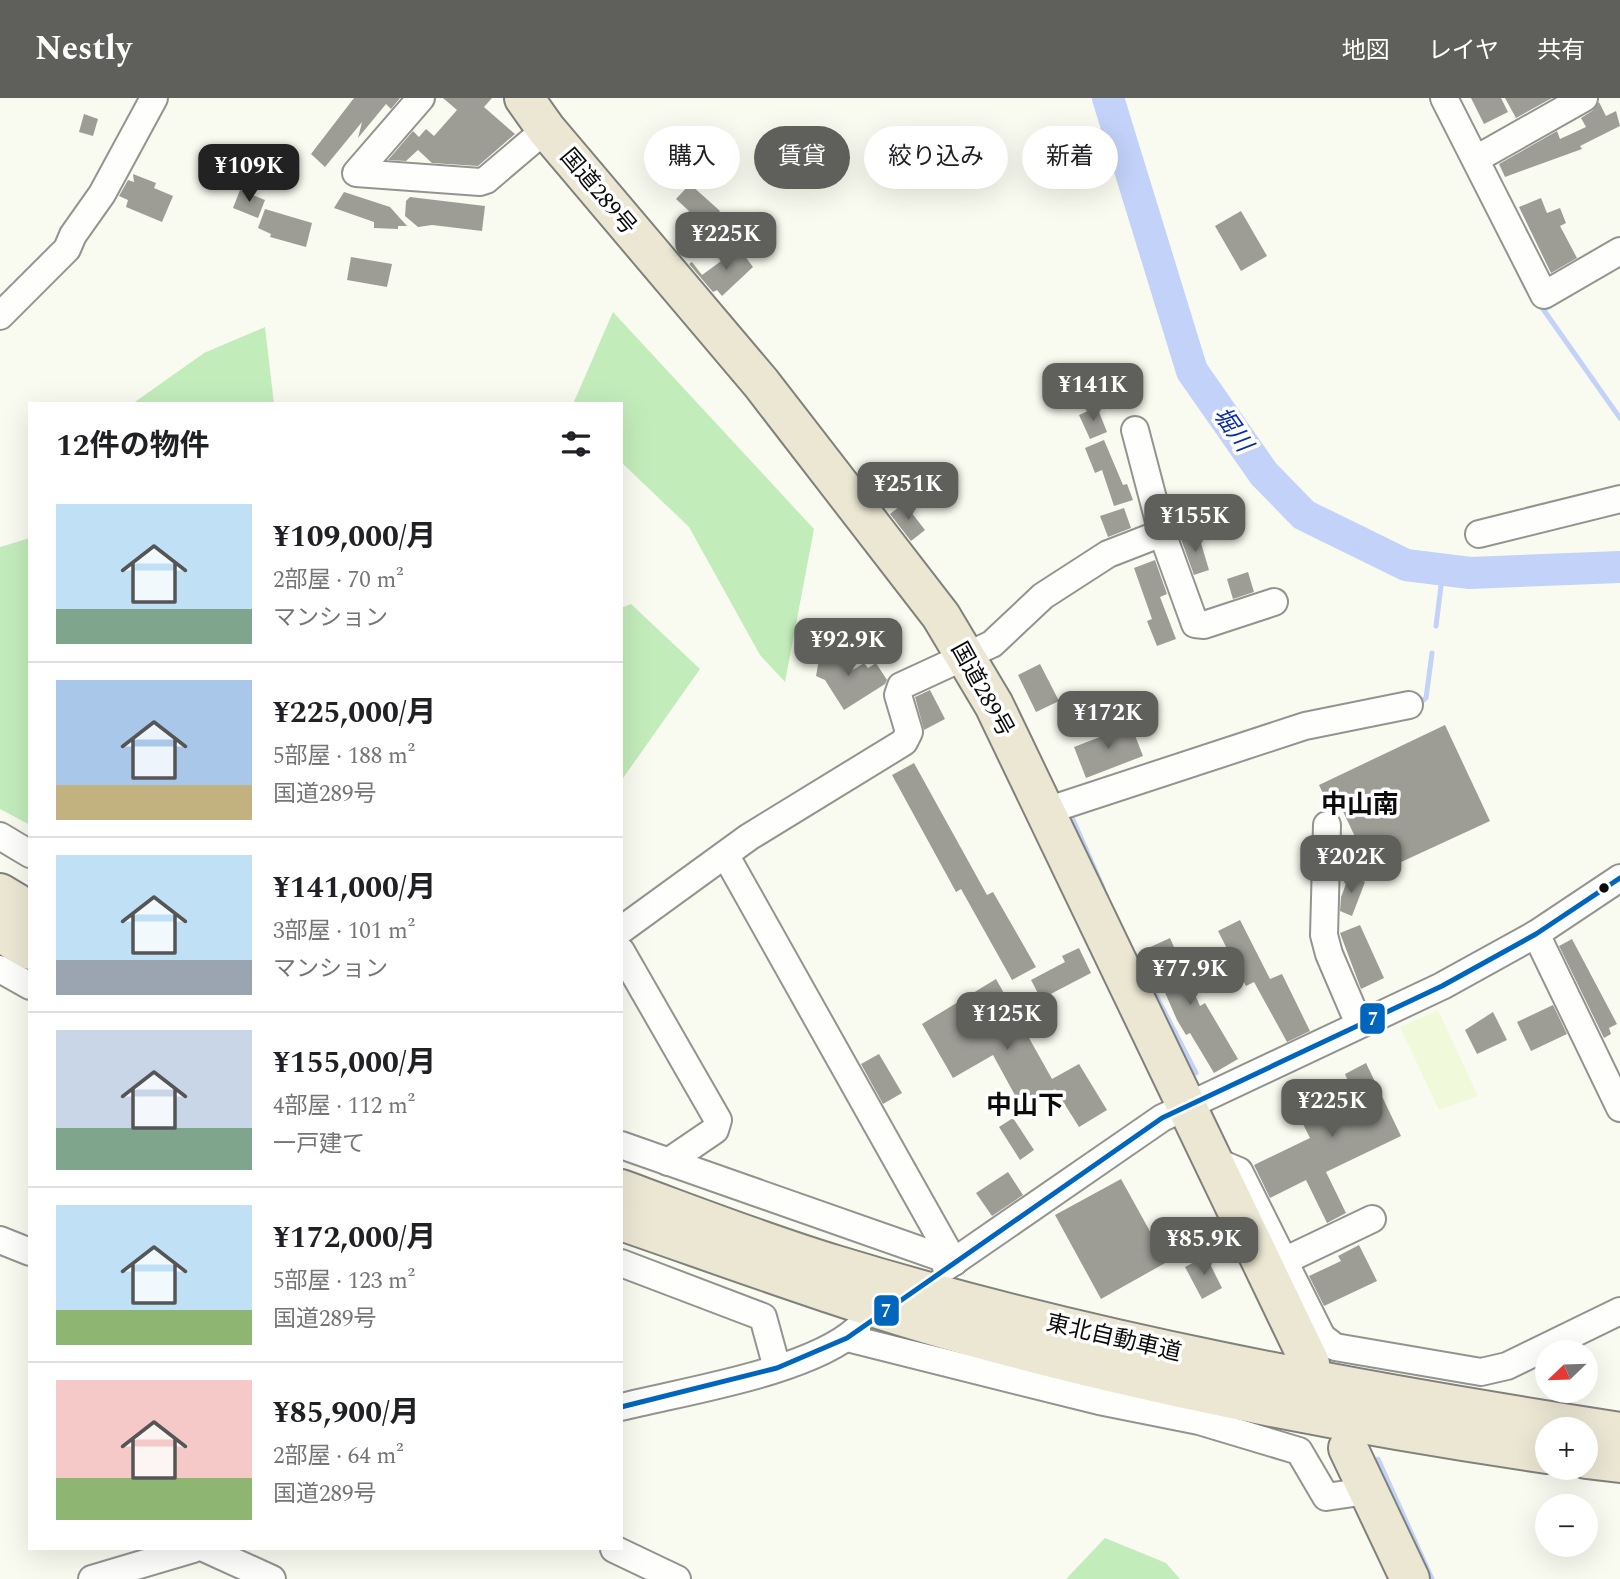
<!DOCTYPE html>
<html lang="ja">
<head>
<meta charset="utf-8">
<style>
  :root { --surface:#fff; --page:#f6f6f6; --text:#202124; --muted:#757577; --line:#e0e0e0; --accent:#5f605c }
  body { margin:0; font-family:Spectral,"Noto Sans JP",serif; background:var(--page); color:var(--text); height:100vh; display:flex; flex-direction:column; font-size:26px; white-space:nowrap }
  * { box-sizing:border-box; margin:0 }
  p { font-size:23px; color:var(--muted) }
  .icon { flex:none; width:38px; height:38px; fill:none; stroke:currentColor; stroke-width:2; stroke-linecap:round; stroke-linejoin:round }
  .map { position:relative; flex:1; overflow:hidden }
  .sheet { position:absolute; left:28px; top:304px; width:595px; height:1148px; display:flex; flex-direction:column; background:var(--surface); border-radius:0px; box-shadow:0 7px 28px #0002 }
  .sheet>* { flex:none }
  .guide { position:absolute; left:644px; top:28px; width:665px; height:63px; display:flex; gap:14px }
  .needle { width:46px; rotate:247deg }
  .controls { position:absolute; left:1535px; top:1242px; display:grid; gap:14px }
  .controls a { display:grid; place-items:center; width:63px; height:63px; border-radius:50%; background:var(--surface); box-shadow:0 7px 28px #0002; font-size:35px }
  .price { position:absolute; translate:-50% -60px; padding:0 16px; border-radius:14px; background:var(--accent); color:#fff; font-size:23px; line-height:46px; filter:drop-shadow(0 2px 4px #0008) }
  .price::after { content:''; position:absolute; left:50%; top:42px; width:21px; height:16px; margin-left:-10px; background:inherit; clip-path:polygon(0 0,100% 0,50% 100%) }
  .price.on { background:#222; color:#fff }
  ul { padding:0; list-style:none }
  li { display:flex; align-items:center; gap:21px; height:175px; padding:0 28px }
  li+li { border-top:2px solid var(--line) }
  li span { display:grid; place-items:center; flex:none; width:196px; height:140px; border-radius:0px; color:#555 }
  li>.icon { margin-inline-start:auto }
  span .icon { width:84px; height:84px; fill:#fffc; stroke-width:1 }
  li b { font-size:30px }
  h2 { display:flex; justify-content:space-between; align-items:center; height:84px; padding:0 28px; font-size:30px }
  .chip { padding:0 24px; border-radius:32px; background:var(--surface); box-shadow:0 7px 28px #0002; font-size:24px; line-height:63px }
  .chip.on { background:var(--accent); color:#fff }
  header { display:flex; align-items:center; gap:42px; box-sizing:border-box; height:98px; padding:0 35px; background:var(--accent); color:#fff }
  header strong { font-size:33px }
  nav { display:flex; gap:38px; margin-inline-start:auto; font-size:24px }
  .map>svg:first-child { display:block }
  .farmland { fill:#f1f9db }
  .forest { fill:#c3ecbb }
  .lines { fill:none; stroke-linecap:round; stroke-linejoin:round }
  .stream { stroke:#c2d2f8; stroke-width:5 }
  .river { stroke:#c2d2f8; stroke-width:32 }
  .building { fill:#9d9d96 }
  .minor-casing { stroke:#93948f; stroke-width:30 }
  .highway-casing { stroke:#80817c; stroke-width:42 }
  .minor { stroke:#fefefd; stroke-width:26 }
  .highway { stroke:#ebe7d3; stroke-width:38 }
  .bus-1-casing { stroke:#fff; stroke-width:10 }
  .bus-1 { stroke:#0065bd; stroke-width:5 }
  .bus-dot { fill:#0c0c0c; stroke:#fff; stroke-width:2.5 }
  .labels { text-anchor:middle; stroke-width:7; stroke-linejoin:round; paint-order:stroke }
  .street-label { font-size:23px; fill:#0c0c0c; stroke:#fff }
  .water-label { font-size:24px; font-style:italic; fill:#0a2baa; stroke:#fff }
  .quarter-label { font-size:26px; font-weight:bold; fill:#0c0c0c; stroke:#fff }
  .line-badge { stroke:#fff; stroke-width:2.5 }
  .badge-label { font-size:19px; text-anchor:middle; font-weight:bold; fill:#fff }
</style>
</head>
<body>
<header>
<strong>Nestly</strong>
<nav><a>地図</a><a>レイヤ</a><a>共有</a></nav>
</header>
<div class="map">
<svg width="1620" height="1481" viewBox="0 0 1620 1481">
  <rect width="100%" height="100%" fill="#f9fbf0"/>
  <polygon class="farmland" points="1438,912 1478,998 1439,1012 1400,929"/>
  <g class="forest">
    <polygon points="613,214 814,431 785,584 760,557 689,429 621,364 621,306 573,306"/>
    <polygon points="265,229 274,306 132,306 204,255"/>
    <polygon points="30,440 30,727 0,711 0,449"/>
    <polygon points="631,506 700,571 621,683 621,510"/>
    <polygon points="1105,1440 1166,1465 1180,1481 1066,1481"/>
  </g>
  <g class="lines">
    <g class="stream">
      <polyline points="1543,211 1620,320"/>
      <polyline points="1436,528 1443,472"/>
      <polyline points="1417,607 1426,600 1432,555"/>
      <polyline points="1076,715 1071,717 1103,790"/>
      <polyline points="1135,857 1196,975"/>
      <polyline points="1378,1361 1432,1481"/>
    </g>
    <polyline class="river" points="1108,0 1192,273 1264,376 1304,417 1406,467 1470,475 1620,469"/>
  </g>
  <g class="building">
    <polygon points="354,0 400,0 391,11 386,6 358,40 362,24 325,69 311,56"/>
    <polygon points="443,0 492,0 484,9 515,36 478,68 432,65 418,52 406,63 388,62 413,33 419,39 426,31 434,38 457,12"/>
    <polygon points="1471,0 1501,0 1508,14 1484,26"/>
    <polygon points="1505,0 1552,0 1516,20"/>
    <polygon points="1599,4 1606,18 1616,13 1620,28 1580,48 1582,51 1505,79 1499,66 1557,33 1560,41 1586,29 1581,20 1592,13"/>
    <polygon points="84,16 98,21 93,38 79,34"/>
    <polygon points="133,76 156,85 154,90 173,98 162,124 126,109 128,102 119,98 128,82 134,84"/>
    <polygon points="690,86 720,113 696,140 679,125 689,113 676,101"/>
    <polygon points="240,92 265,102 258,120 233,110"/>
    <polygon points="344,94 390,109 407,128 398,128 398,131 374,130 374,124 334,110"/>
    <polygon points="410,99 485,108 482,133 432,127 418,129 405,118 406,103"/>
    <polygon points="1541,100 1547,115 1560,110 1566,125 1560,128 1577,160 1551,175 1519,109"/>
    <polygon points="265,111 312,125 306,149 270,139 271,136 258,130"/>
    <polygon points="1241,113 1267,158 1241,173 1215,128"/>
    <polygon points="739,150 753,169 722,198 717,192 713,194 689,166 692,164 702,177"/>
    <polygon points="351,159 392,166 387,189 347,182"/>
    <polygon points="1097,309 1107,334 1090,341 1079,317"/>
    <polygon points="1104,342 1123,387 1127,386 1133,402 1114,408 1102,372 1095,375 1085,350"/>
    <polygon points="904,405 925,432 911,443 890,416"/>
    <polygon points="1124,410 1131,430 1108,439 1100,418"/>
    <polygon points="1198,435 1209,472 1194,477 1181,441"/>
    <polygon points="1155,462 1167,496 1160,499 1176,541 1157,548 1147,523 1152,521 1134,470"/>
    <polygon points="1248,474 1254,494 1233,501 1227,481"/>
    <polygon points="822,545 841,557 851,573 864,565 868,570 876,565 887,582 885,586 844,612 825,582 816,578"/>
    <polygon points="1040,566 1059,603 1036,614 1018,577"/>
    <polygon points="930,592 945,621 924,632 915,599"/>
    <polygon points="1131,627 1143,658 1086,680 1074,649"/>
    <polygon points="1445,627 1490,723 1373,777 1341,709 1331,712 1319,687"/>
    <polygon points="914,665 987,797 993,794 1036,869 1012,882 961,791 956,794 892,677"/>
    <polygon points="1349,778 1365,784 1352,818 1340,813 1341,799"/>
    <polygon points="1240,822 1270,881 1282,876 1310,933 1287,944 1254,884 1246,888 1218,833"/>
    <polygon points="1360,827 1384,880 1361,891 1340,835"/>
    <polygon points="1170,840 1200,908 1205,905 1238,961 1214,975 1190,935 1186,937 1177,922 1146,851"/>
    <polygon points="1572,841 1617,926 1609,930 1611,936 1604,940 1559,848"/>
    <polygon points="1079,850 1091,875 1041,901 1031,882 1065,864 1062,858"/>
    <polygon points="996,881 1052,981 1079,966 1107,1012 1079,1029 1055,991 1022,1010 993,957 953,980 922,926"/>
    <polygon points="1553,907 1567,936 1531,953 1517,924"/>
    <polygon points="1493,914 1507,942 1477,956 1465,932"/>
    <polygon points="879,956 902,995 883,1006 861,966"/>
    <polygon points="1366,965 1401,1038 1326,1074 1346,1115 1327,1125 1306,1082 1270,1100 1254,1067 1310,1040 1294,1008 1348,983 1345,976"/>
    <polygon points="1013,1020 1034,1052 1020,1062 999,1029"/>
    <polygon points="1008,1074 1023,1097 992,1118 976,1095"/>
    <polygon points="1121,1081 1167,1164 1101,1201 1055,1117"/>
    <polygon points="1359,1147 1377,1183 1324,1208 1309,1178 1341,1163 1338,1158"/>
    <polygon points="1206,1158 1222,1190 1202,1201 1185,1169"/>
  </g>
  <g class="lines">
    <defs>
      <g id="minor">
        <polyline points="421,0 356,75 480,84 486,82 546,31"/>
        <polyline points="1444,0 1544,197 1620,153"/>
        <polyline points="1476,61 1584,0"/>
        <polyline points="0,218 67,151 73,137 102,96 154,0"/>
        <polyline points="1135,332 1162,435 1195,526 1204,527 1274,504"/>
        <polyline points="1479,436 1620,401"/>
        <polyline points="1046,713 1305,628 1409,607"/>
        <polyline points="1327,727 1324,837 1329,856 1359,926"/>
        <polyline points="0,738 30,756"/>
        <polyline points="726,758 954,1164"/>
        <polyline points="621,832 749,739 904,644 909,634 898,597 901,588 992,546 1043,498 1108,456 1162,435"/>
        <polyline points="1536,836 1620,1010"/>
        <polyline points="621,853 718,1022 715,1032 668,1064"/>
        <polyline points="0,871 30,888"/>
        <polyline points="621,1047 954,1164"/>
        <polyline points="1215,1063 1239,1073 1322,1239 1335,1249 1481,1274 1507,1268 1620,1213"/>
        <polyline points="0,1142 30,1154"/>
        <polyline points="1284,1163 1372,1121"/>
        <polyline points="621,1165 763,1219 777,1270"/>
        <polyline points="946,1169 1162,1020 1442,888 1536,836 1620,780"/>
        <polyline points="847,1240 1099,1303 1199,1323 1299,1353 1326,1399 1367,1393"/>
        <path d="M621 1309C685 1293 810 1274 857 1231"/>
        <polyline points="206,1451 272,1481"/>
        <polyline points="614,1451 677,1481"/>
        <polyline points="92,1481 193,1451"/>
      </g>
      <g id="highway">
        <polyline points="524,0 546,31 761,285 941,518 994,607 1310,1265"/>
        <polyline points="0,795 30,813"/>
        <polyline points="0,834 30,852"/>
        <path d="M621 1091C692 1117 763 1145 836 1167 1092 1245 1355 1293 1620 1334"/>
        <path d="M621 1123C734 1162 847 1204 962 1236 1154 1290 1350 1327 1547 1356"/>
        <polyline points="1348,1350 1410,1481"/>
        <polyline points="1586,1361 1620,1365"/>
      </g>
    </defs>
    <use href="#minor" class="minor-casing"/>
    <use href="#highway" class="highway-casing"/>
    <use href="#minor" class="minor"/>
    <use href="#highway" class="highway"/>
    <defs>
      <polyline id="bus-1" points="621,1309 777,1270 847,1240 1162,1020 1442,888 1536,836 1620,780"/>
    </defs>
    <use href="#bus-1" class="bus-1-casing"/>
    <use href="#bus-1" class="bus-1"/>
  </g>
  <circle class="bus-dot" cx="1604" cy="790" r="6"/>
  <g class="labels">
    <g class="street-label">
      <text transform="translate(599 93) rotate(50)" y="8">国道289号</text>
      <text transform="translate(983 591) rotate(61)" y="8">国道289号</text>
      <text transform="translate(1114 1239) rotate(13)" y="8">東北自動車道</text>
    </g>
    <g class="water-label">
      <text transform="translate(1233 331) rotate(55)" y="8">堀川</text>
    </g>
    <g class="quarter-label">
      <text x="1360" y="715">中山南</text>
      <text x="1025" y="1016">中山下</text>
    </g>
  </g>
  <g class="line-badge">
    <rect x="1359" y="904" width="27" height="33" rx="7" fill="#0065bd"/>
    <rect x="873" y="1196" width="27" height="33" rx="7" fill="#0065bd"/>
  </g>
  <g class="badge-label">
    <text x="1373" y="927">7</text>
    <text x="886" y="1219">7</text>
  </g>
</svg>
<div class="controls">
<a><svg class="needle" viewBox="-14 -14 28 28"><path d="M0-13l5 13h-10z" fill="#e53935"/><path d="M0 13l5-13h-10z" fill="#757577"/></svg></a>
<a>+</a>
<a>−</a>
</div>
<b class="price on" style="left:249px;top:106px">¥109K</b>
<b class="price" style="left:726px;top:174px">¥225K</b>
<b class="price" style="left:1093px;top:325px">¥141K</b>
<b class="price" style="left:908px;top:424px">¥251K</b>
<b class="price" style="left:1195px;top:456px">¥155K</b>
<b class="price" style="left:848px;top:580px">¥92.9K</b>
<b class="price" style="left:1108px;top:653px">¥172K</b>
<b class="price" style="left:1351px;top:797px">¥202K</b>
<b class="price" style="left:1190px;top:909px">¥77.9K</b>
<b class="price" style="left:1007px;top:954px">¥125K</b>
<b class="price" style="left:1332px;top:1041px">¥225K</b>
<b class="price" style="left:1204px;top:1179px">¥85.9K</b>
<div class="guide">
<a class="chip">購入</a>
<a class="chip on">賃貸</a>
<a class="chip">絞り込み</a>
<a class="chip">新着</a>
</div>
<section class="sheet">
<h2>12件の物件<svg class="icon" aria-label="filters" viewBox="0 0 24 24"><path d="M4 7h16M4 17h16"/><circle cx="9" cy="7" r="2"/><circle cx="15" cy="17" r="2"/></svg></h2>
<ul>
<li><span style="background:linear-gradient(#bfe0f5 75%,#7fa58c 0)"><svg class="icon" aria-label="home" viewBox="0 0 24 24"><path d="M3 11l9-7 9 7M6 9v11h12V9"/></svg></span><div><b>¥109,000/月</b><p>2部屋 · 70 m²</p><p>マンション</p></div></li>
<li><span style="background:linear-gradient(#a9c7e8 75%,#c2b280 0)"><svg class="icon" aria-label="home" viewBox="0 0 24 24"><path d="M3 11l9-7 9 7M6 9v11h12V9"/></svg></span><div><b>¥225,000/月</b><p>5部屋 · 188 m²</p><p>国道289号</p></div></li>
<li><span style="background:linear-gradient(#bfe0f5 75%,#9aa5b1 0)"><svg class="icon" aria-label="home" viewBox="0 0 24 24"><path d="M3 11l9-7 9 7M6 9v11h12V9"/></svg></span><div><b>¥141,000/月</b><p>3部屋 · 101 m²</p><p>マンション</p></div></li>
<li><span style="background:linear-gradient(#c9d6e8 70%,#7fa58c 0)"><svg class="icon" aria-label="home" viewBox="0 0 24 24"><path d="M3 11l9-7 9 7M6 9v11h12V9"/></svg></span><div><b>¥155,000/月</b><p>4部屋 · 112 m²</p><p>一戸建て</p></div></li>
<li><span style="background:linear-gradient(#bfe0f5 75%,#8fb573 0)"><svg class="icon" aria-label="home" viewBox="0 0 24 24"><path d="M3 11l9-7 9 7M6 9v11h12V9"/></svg></span><div><b>¥172,000/月</b><p>5部屋 · 123 m²</p><p>国道289号</p></div></li>
<li><span style="background:linear-gradient(#f6c9c9 70%,#8fb573 0)"><svg class="icon" aria-label="home" viewBox="0 0 24 24"><path d="M3 11l9-7 9 7M6 9v11h12V9"/></svg></span><div><b>¥85,900/月</b><p>2部屋 · 64 m²</p><p>国道289号</p></div></li>
</ul>
</section>
</div>
</body>
</html>
